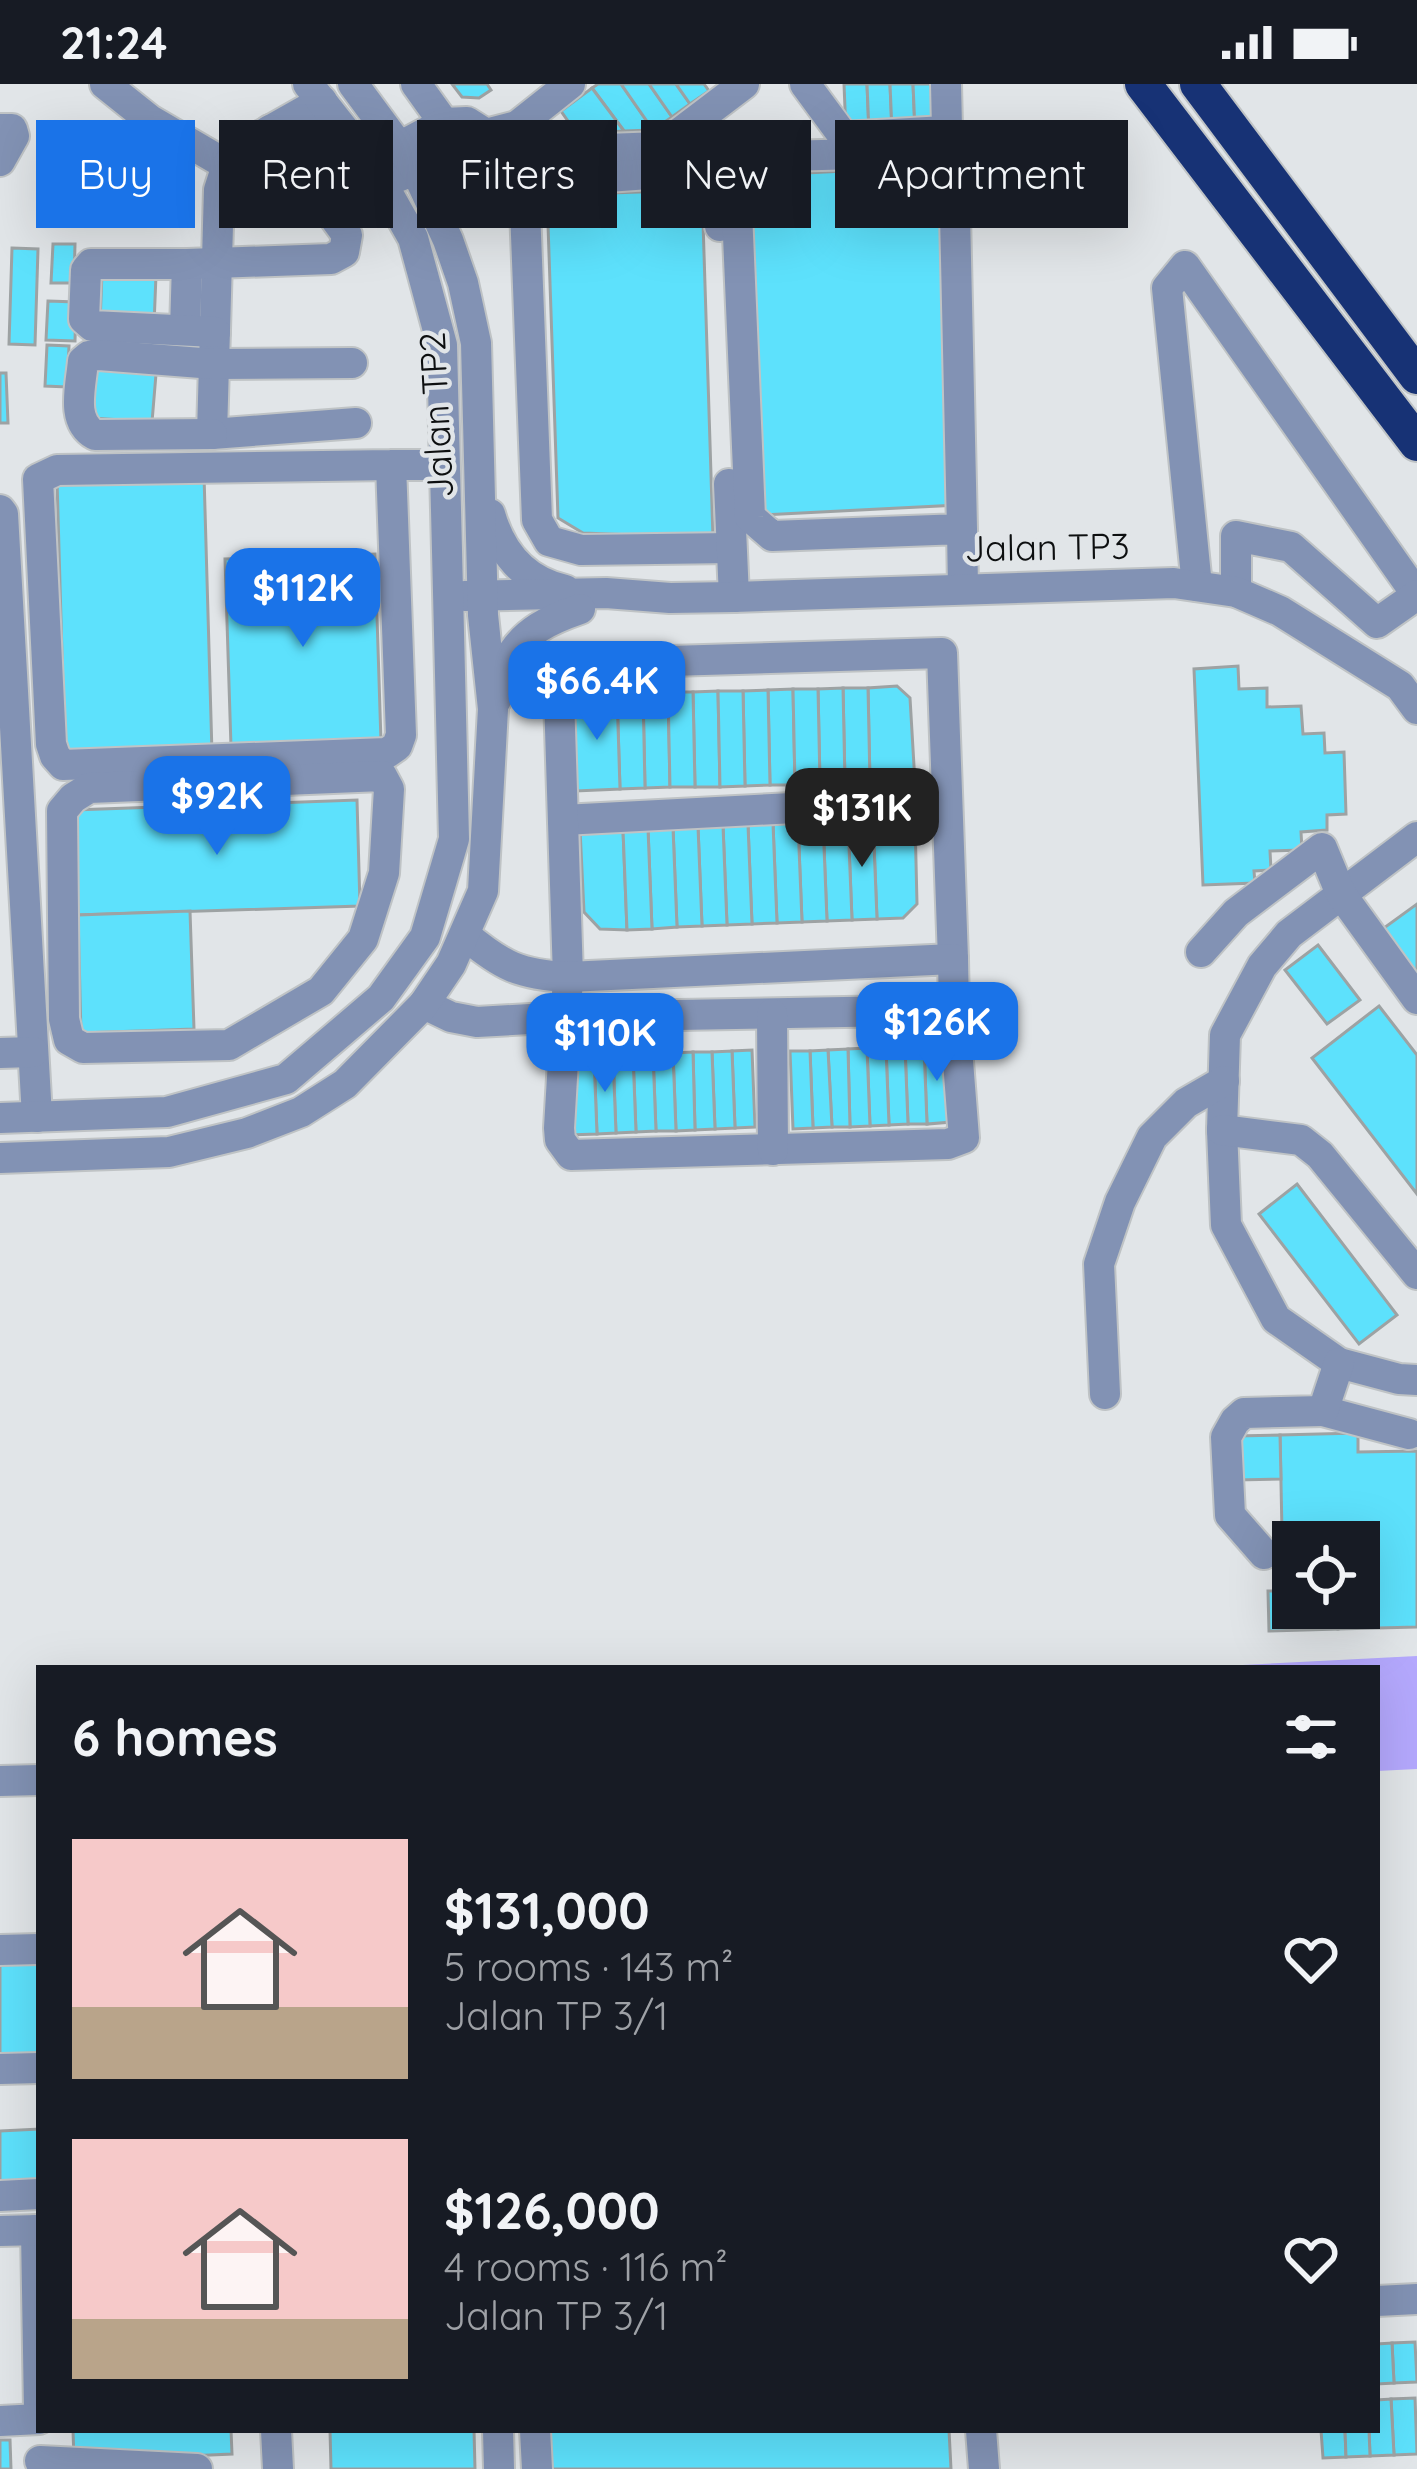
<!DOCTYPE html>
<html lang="en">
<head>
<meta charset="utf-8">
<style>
  :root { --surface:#171b24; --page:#242831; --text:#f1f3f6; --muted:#9ea1a6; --accent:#1a73e8 }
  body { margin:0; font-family:Quicksand,sans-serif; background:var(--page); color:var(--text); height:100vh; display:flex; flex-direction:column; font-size:45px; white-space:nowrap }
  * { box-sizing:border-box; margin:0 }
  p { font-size:39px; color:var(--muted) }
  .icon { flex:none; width:66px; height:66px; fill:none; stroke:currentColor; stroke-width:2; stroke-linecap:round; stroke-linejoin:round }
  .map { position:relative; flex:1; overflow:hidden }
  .details { position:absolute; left:36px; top:1581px; width:1344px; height:768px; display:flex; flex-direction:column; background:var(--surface); border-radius:0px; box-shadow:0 12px 48px #0002 }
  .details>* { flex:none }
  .guide { position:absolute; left:36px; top:36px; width:1347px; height:108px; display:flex; gap:24px }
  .tools { position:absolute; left:1272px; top:1437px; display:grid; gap:24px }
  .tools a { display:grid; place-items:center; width:108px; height:108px; border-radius:0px; background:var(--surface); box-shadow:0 12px 48px #0002; font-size:60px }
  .price { position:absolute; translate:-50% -102px; padding:0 27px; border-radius:24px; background:var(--accent); color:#fff; font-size:39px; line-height:78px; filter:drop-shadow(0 3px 6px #0008) }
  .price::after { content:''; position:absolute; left:50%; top:72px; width:36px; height:27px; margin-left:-18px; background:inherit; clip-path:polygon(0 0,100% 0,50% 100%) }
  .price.on { background:#222; color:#fff }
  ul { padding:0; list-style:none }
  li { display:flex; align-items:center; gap:36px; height:300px; padding:0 36px }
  li span { display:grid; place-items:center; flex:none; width:336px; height:240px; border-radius:0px; color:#555 }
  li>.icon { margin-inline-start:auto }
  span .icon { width:144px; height:144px; fill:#fffc; stroke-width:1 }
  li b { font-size:51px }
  h2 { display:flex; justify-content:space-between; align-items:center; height:144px; padding:0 36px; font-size:51px }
  .tag { padding:0 42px; border-radius:0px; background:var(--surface); box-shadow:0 12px 48px #0002; font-size:42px; line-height:108px }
  .tag.on { background:var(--accent); color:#fff }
  .status { display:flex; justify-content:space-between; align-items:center; height:84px; padding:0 60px; background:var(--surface); direction:ltr }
  .status svg { height:33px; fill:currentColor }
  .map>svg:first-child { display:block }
  .forest { fill:#b4a8fd }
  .building { fill:#5de1fc; stroke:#9da2a3; stroke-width:3 }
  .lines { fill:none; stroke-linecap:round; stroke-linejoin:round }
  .minor-casing { stroke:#bfc3c5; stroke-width:34 }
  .highway-casing { stroke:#bfc3c5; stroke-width:40 }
  .minor { stroke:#8292b4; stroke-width:30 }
  .highway { stroke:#173275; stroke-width:36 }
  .labels { text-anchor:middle; stroke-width:9; stroke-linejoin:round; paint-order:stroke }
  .street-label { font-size:36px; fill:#0d0f10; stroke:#e1e5e8 }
</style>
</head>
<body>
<div class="status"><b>21:24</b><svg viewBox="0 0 49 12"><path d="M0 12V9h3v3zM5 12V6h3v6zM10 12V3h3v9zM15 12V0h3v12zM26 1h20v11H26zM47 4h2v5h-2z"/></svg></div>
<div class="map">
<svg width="1417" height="2385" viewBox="0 0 1417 2385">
  <rect width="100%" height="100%" fill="#e1e5e8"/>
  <polygon class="forest" points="1417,1572 1417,1685 1377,1687 1377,1584 1184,1584"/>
  <g class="building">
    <polygon points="452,0 487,0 491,6 479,14 462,13"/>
    <polygon points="598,0 621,0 653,46 624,47 592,4"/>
    <polygon points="621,0 649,0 672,33 653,46"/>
    <polygon points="649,0 676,0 690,20 672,33"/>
    <polygon points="676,0 704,0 709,7 690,20"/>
    <polygon points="844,0 867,0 869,48 846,49"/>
    <polygon points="867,0 890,0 892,47 869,48"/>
    <polygon points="890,0 913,0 915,46 892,47"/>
    <polygon points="913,0 935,0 938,45 915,46"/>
    <polygon points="592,4 624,47 577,50 561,27"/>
    <polygon points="60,66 80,67 79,103 59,102"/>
    <polygon points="942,82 958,421 761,431 745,92"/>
    <polygon points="102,85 170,88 168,139 99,136"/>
    <polygon points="702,106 713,454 583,449 558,434 547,111"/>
    <polygon points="53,160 75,160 74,199 51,199"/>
    <polygon points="12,164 38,165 35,261 9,260"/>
    <polygon points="102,189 156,191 154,241 100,239"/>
    <polygon points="48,217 76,218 75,257 46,256"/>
    <polygon points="47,261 69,262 67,303 45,302"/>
    <polygon points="96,286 156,290 152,338 92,334"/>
    <polygon points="0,289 6,289 8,339 0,339"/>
    <polygon points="204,391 212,669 65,674 57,396"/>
    <polygon points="375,470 381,658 231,663 225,475"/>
    <polygon points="1238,582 1239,605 1267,604 1267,623 1301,622 1303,650 1324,649 1325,669 1344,668 1346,730 1327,731 1327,746 1301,748 1302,766 1270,767 1271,786 1254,787 1255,799 1203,801 1194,585"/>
    <polygon points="897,602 910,614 915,699 870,699 868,604"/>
    <polygon points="843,604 868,604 870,699 845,699"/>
    <polygon points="843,604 845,699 820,700 818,605"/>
    <polygon points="793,605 795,701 770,701 768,606"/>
    <polygon points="793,605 818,605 820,700 795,701"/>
    <polygon points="768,606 770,701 745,702 743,607"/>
    <polygon points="718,607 720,703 695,703 693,608"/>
    <polygon points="718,607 743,607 745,702 720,703"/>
    <polygon points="668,608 670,703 645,704 643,609"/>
    <polygon points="668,608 693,608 695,703 670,703"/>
    <polygon points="643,609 645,704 620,705 617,610"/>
    <polygon points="588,610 617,610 620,705 576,707 573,624"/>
    <polygon points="357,716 360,822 78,831 74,726"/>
    <polygon points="873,736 915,736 917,820 903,834 877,835"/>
    <polygon points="873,736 877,835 852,836 848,737"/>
    <polygon points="848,737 852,836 827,837 823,738"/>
    <polygon points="823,738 827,837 802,838 798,739"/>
    <polygon points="798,739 802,838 777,839 773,740"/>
    <polygon points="773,740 777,839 752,840 748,741"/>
    <polygon points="748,741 752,840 727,841 723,742"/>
    <polygon points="723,742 727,841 702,842 698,743"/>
    <polygon points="698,743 702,842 677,843 673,744"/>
    <polygon points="673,744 677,843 652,845 648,745"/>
    <polygon points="580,745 623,746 627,846 600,845 584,828"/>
    <polygon points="648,745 652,845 627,846 623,746"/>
    <polygon points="1417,820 1417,902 1377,849"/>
    <polygon points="190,827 194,945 81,949 78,831"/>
    <polygon points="1318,861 1360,916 1327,940 1285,886"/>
    <polygon points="1379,922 1417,971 1417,1110 1312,974"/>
    <polygon points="948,961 951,1038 927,1040 924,962"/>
    <polygon points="924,962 927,1040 908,1040 905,963"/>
    <polygon points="905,963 908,1040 889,1041 886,964"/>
    <polygon points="867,964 886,964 889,1041 870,1042"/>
    <polygon points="867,964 870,1042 850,1043 848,965"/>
    <polygon points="848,965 850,1043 832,1043 828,966"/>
    <polygon points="752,966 755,1043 735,1044 732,967"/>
    <polygon points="828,966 832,1043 813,1044 810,967"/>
    <polygon points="732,967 735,1044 715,1045 712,968"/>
    <polygon points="790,967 810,967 813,1044 793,1045"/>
    <polygon points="693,968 712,968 715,1045 695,1046"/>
    <polygon points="693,968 695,1046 676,1047 673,969"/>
    <polygon points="673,969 676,1047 656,1047 653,970"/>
    <polygon points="653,970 656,1047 636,1048 633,971"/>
    <polygon points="633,971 636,1048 616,1049 613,972"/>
    <polygon points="613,972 616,1049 597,1050 594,973"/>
    <polygon points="594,973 597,1050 568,1051 565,974"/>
    <polygon points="1297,1100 1397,1231 1359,1260 1259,1130"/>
    <polygon points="1358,1349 1358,1368 1417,1367 1417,1543 1338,1545 1338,1524 1359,1524 1359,1458 1336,1458 1336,1447 1282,1448 1280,1351"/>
    <polygon points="1280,1351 1281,1395 1236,1396 1235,1352"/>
    <polygon points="1268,1507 1293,1507 1293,1524 1338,1524 1338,1545 1269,1547"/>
    <polygon points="39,1875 39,1971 0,1973 0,1877"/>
    <polygon points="39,2045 39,2099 0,2101 0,2047"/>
    <polygon points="1415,2258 1417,2298 1394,2299 1392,2259"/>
    <polygon points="1392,2259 1394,2299 1377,2300 1377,2260"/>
    <polygon points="1415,2314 1417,2370 1394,2371 1391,2315"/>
    <polygon points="1391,2315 1394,2371 1370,2372 1369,2346 1377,2346 1377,2316"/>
    <polygon points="73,2346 231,2346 232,2370 74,2377"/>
    <polygon points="330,2346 474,2346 475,2385 331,2385"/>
    <polygon points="548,2346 949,2346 951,2385 549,2385"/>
    <polygon points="1321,2346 1345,2346 1346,2373 1323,2374"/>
    <polygon points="1345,2346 1369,2346 1370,2372 1346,2373"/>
    <polygon points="0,2356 10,2356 11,2385 0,2385"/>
  </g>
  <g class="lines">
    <defs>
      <g id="minor">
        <polyline points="105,0 150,36 227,81"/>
        <polyline points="416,0 454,53"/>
        <polyline points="805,0 844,53 944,47 947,44 946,0"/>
        <polyline points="322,17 246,60 227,81 219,106 212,350 356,339"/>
        <polyline points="517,42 552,67 661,63 744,0"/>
        <polyline points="0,45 12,45 14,52 0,77"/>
        <polyline points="386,70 444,39 467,38 486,50"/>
        <polyline points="400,92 486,50 517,42 570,0"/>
        <path d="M720 142C719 110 719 103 690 87L524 99 537 436 549 457 581 466 731 464"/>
        <polyline points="185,246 187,180"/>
        <polyline points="215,248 92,242 84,235 86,186 91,180 187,180 331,175 344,168 347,151 270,46"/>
        <path d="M212 350 95 351C70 337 81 302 83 277L89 272 99 271 214 280 352 279"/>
        <polyline points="391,381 401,651 397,662 387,669 63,681 55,672 51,660 38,395 57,386 391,381 444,381"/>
        <polyline points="729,400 734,513"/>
        <polyline points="0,426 3,430 37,1033"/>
        <path d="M490 430C501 469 524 497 565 506"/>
        <polyline points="962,445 772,452 750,433 735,81 741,73 941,68 951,71 954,85 962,445 963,504"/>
        <polyline points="1197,502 1167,204 1185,182 1417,511"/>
        <polyline points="1236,508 1236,452 1291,463 1377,539 1417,511"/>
        <polyline points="465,512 606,509 670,514 734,513 1174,499 1236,508 1280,527 1400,602 1417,625"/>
        <path d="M496 616C500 603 503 588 508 577 523 547 551 535 580 525"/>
        <polygon points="382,692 389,705 384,789 363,855 321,907 229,961 83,964 69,956 64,935 62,727 73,714 89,704"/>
        <polyline points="563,736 947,716"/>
        <polyline points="1417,753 1289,850 1262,882 1225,951 1222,1046 1226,1141 1276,1235 1339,1279 1399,1295 1417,1296"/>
        <polyline points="1201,868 1236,829 1322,764 1341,810 1417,915"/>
        <polyline points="953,875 942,569 601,579 576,591 559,614 568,893 559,1044 560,1056 571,1071 948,1060 964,1054 954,926"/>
        <path d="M424 920 451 933 477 938 564 933 954 926 953 875 568 893C520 891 502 882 465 851"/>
        <polyline points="772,930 773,1066"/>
        <polyline points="0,969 33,968"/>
        <polyline points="0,1034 167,1028 286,995 381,914 425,853 454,755 442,261 413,154 371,80 308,0"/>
        <polyline points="1222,1046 1301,1056 1320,1071 1417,1190"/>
        <polyline points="0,1074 169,1068 247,1049 301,1028 345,1000 424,920 451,880 483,807 493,625 483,531 476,259 463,199 448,156 415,84 353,0"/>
        <polyline points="1105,1310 1099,1180 1120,1118 1152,1053 1186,1019 1224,997"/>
        <polyline points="1323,1327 1409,1350"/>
        <polyline points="1264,1470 1230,1431 1226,1353 1235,1337 1244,1329 1323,1327 1339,1279"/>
        <polyline points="0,1697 39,1696"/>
        <polyline points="0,1866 39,1865"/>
        <polyline points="0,1985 39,1984"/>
        <polyline points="0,2112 39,2110"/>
        <polyline points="36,2146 39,2326"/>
        <polyline points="0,2147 39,2146"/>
        <polyline points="1377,2217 1417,2215"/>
        <polyline points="0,2337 39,2335"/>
        <polyline points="276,2346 278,2385"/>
        <polyline points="498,2346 499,2385"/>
        <polyline points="535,2346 537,2385"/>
        <polyline points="981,2346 984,2385"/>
        <polyline points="40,2377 197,2385"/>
      </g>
      <g id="highway">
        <polyline points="1143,0 1417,359"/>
        <polyline points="1198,0 1417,292"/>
      </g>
    </defs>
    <use href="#minor" class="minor-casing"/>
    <use href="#highway" class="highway-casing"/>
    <use href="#minor" class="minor"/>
    <use href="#highway" class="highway"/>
  </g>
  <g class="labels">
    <g class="street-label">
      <text transform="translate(436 331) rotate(-93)" y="13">Jalan TP2</text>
      <text transform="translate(1047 463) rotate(-1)" y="13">Jalan TP3</text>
    </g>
  </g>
</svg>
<div class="tools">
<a><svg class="icon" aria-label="locate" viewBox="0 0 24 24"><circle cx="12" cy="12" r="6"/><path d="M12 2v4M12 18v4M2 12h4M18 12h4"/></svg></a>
</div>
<b class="price" style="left:303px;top:566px">$112K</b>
<b class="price" style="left:597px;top:659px">$66.4K</b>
<b class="price" style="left:217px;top:774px">$92K</b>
<b class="price on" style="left:862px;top:786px">$131K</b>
<b class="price" style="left:937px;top:1000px">$126K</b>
<b class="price" style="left:605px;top:1011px">$110K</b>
<div class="guide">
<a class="tag on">Buy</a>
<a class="tag">Rent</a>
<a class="tag">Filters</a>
<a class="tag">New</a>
<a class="tag">Apartment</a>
</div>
<section class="details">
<h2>6 homes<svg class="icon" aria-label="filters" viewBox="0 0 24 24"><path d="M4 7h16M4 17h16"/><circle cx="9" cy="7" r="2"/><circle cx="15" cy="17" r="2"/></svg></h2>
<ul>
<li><span style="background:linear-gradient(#f6c9c9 70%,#b9a48a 0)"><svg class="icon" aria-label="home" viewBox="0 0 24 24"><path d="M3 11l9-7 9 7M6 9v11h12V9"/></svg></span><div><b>$131,000</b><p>5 rooms · 143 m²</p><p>Jalan TP 3/1</p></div><svg class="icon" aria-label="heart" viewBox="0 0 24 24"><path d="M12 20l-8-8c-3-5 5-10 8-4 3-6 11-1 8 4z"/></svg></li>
<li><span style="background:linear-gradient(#f6c9c9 75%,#b9a48a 0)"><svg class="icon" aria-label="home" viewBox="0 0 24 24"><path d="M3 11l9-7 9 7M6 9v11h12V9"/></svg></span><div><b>$126,000</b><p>4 rooms · 116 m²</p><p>Jalan TP 3/1</p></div><svg class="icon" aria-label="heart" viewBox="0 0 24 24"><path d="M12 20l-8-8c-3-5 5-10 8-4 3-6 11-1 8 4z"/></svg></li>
</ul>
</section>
</div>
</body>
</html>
